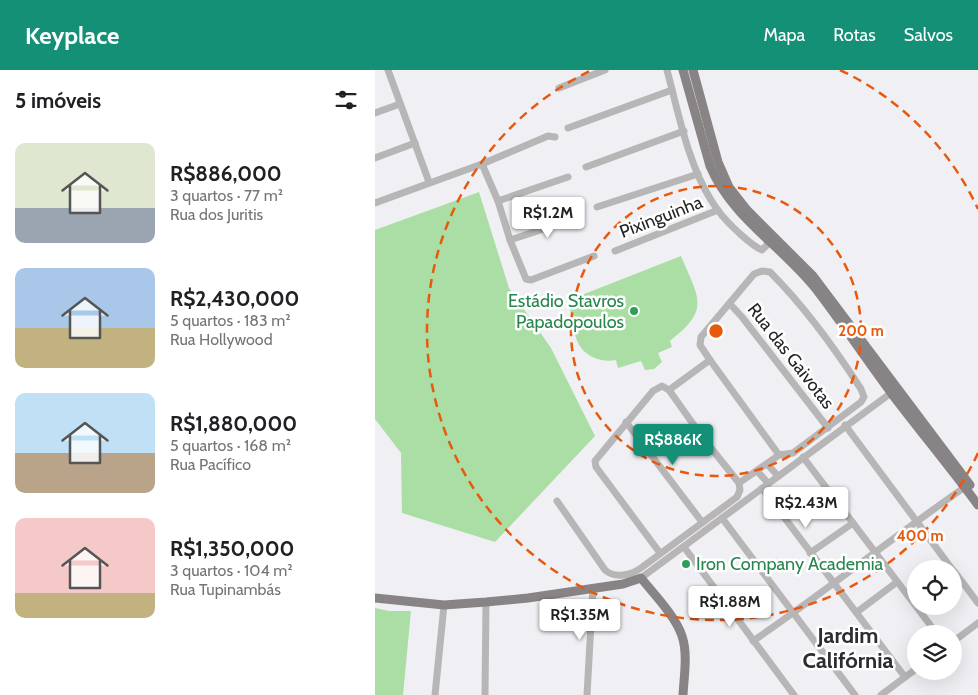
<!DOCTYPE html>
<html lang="pt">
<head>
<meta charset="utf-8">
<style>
  :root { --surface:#fff; --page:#f6f6f6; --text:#202124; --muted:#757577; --accent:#149076 }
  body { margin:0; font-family:Cabin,sans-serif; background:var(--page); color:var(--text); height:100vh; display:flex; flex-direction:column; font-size:19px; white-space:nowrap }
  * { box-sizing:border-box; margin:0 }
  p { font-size:16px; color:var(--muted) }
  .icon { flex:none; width:28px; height:28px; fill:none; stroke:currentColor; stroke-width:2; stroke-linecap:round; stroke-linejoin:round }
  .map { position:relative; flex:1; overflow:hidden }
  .sheet { display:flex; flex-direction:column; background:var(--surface); width:375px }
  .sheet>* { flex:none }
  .controls { position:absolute; left:532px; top:490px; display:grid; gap:10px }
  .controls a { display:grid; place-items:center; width:55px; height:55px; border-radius:50%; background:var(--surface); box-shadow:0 5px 20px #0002; font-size:25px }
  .price { position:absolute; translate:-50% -42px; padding:0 11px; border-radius:5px; background:#fff; color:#222; font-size:16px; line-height:32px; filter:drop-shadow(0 1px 2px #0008) }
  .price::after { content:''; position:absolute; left:50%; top:30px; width:15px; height:11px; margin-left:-8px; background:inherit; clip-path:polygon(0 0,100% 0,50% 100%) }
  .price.active { background:var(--accent); color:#fff }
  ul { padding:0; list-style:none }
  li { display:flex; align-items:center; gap:15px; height:125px; padding:0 15px }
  li span { display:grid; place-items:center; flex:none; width:140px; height:100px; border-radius:10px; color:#555 }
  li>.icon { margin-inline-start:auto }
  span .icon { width:60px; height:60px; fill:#fffc; stroke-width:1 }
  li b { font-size:21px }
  h2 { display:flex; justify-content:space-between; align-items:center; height:60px; padding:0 15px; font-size:21px }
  header { display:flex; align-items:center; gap:30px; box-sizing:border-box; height:70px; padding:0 25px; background:var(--accent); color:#fff }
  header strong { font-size:24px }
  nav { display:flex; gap:28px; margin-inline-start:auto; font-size:18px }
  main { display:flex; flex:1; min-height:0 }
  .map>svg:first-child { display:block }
  .green { fill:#aadea5 }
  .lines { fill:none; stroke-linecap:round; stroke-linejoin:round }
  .minor { stroke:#b7b5b6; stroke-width:7 }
  .major { stroke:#888384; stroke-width:9 }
  .ring { fill:none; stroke:#e8590c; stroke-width:2.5; stroke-dasharray:9 6 }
  .leisure-dot { fill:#2e9e5b; stroke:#fff; stroke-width:2 }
  .labels { text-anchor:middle; stroke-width:5; stroke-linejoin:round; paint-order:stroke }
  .street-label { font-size:18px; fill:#252527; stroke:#fff }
  .leisure-label { font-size:18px; fill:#27864d; stroke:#fff; text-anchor:end }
  .district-label { font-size:22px; font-weight:bold; fill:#2c2d30; stroke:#fff }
  .centre { fill:#e8590c; stroke:#fff; stroke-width:2.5 }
  .ring-label { font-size:15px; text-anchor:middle; font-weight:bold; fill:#e8590c; stroke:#fff; stroke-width:5; stroke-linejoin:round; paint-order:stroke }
</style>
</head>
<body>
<header>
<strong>Keyplace</strong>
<nav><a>Mapa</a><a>Rotas</a><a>Salvos</a></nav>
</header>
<main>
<section class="sheet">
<h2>5 imóveis<svg class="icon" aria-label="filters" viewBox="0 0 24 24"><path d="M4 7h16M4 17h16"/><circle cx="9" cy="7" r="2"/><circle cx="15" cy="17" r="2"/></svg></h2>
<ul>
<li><span style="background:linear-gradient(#dfe7d0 65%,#9aa5b1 0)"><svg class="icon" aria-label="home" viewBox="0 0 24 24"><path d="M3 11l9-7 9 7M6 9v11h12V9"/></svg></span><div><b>R$886,000</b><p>3 quartos · 77 m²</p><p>Rua dos Juritis</p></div></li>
<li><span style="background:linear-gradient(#a9c7e8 60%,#c2b280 0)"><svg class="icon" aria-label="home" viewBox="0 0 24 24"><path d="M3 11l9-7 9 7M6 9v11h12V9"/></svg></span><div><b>R$2,430,000</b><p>5 quartos · 183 m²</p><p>Rua Hollywood</p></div></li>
<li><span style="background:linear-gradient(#bfe0f5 60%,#b9a48a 0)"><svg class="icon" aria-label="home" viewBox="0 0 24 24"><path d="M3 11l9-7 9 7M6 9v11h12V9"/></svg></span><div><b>R$1,880,000</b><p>5 quartos · 168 m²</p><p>Rua Pacífico</p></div></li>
<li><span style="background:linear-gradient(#f6c9c9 75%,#c2b280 0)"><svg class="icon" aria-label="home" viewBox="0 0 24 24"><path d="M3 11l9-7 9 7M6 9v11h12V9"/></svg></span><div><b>R$1,350,000</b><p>3 quartos · 104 m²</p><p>Rua Tupinambás</p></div></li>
</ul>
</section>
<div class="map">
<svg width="603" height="625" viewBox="0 0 603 625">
  <rect width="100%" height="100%" fill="#f0f0f4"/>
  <g class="green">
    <polygon points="104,122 134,218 176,278 220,366 120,472 27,443 26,383 0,349 0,160"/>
    <path d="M306 186C324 229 336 239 295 271L297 277 283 283 287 292 279 299 270 300 266 291 243 298 241 290C227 293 210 287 203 273 198 262 196 243 194 230Z"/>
    <polygon points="0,538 14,541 36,541 28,625 0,625"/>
  </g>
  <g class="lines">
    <g class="minor">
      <polyline points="13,0 54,112"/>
      <path d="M292 0C303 41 313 94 336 130 343 142 353 153 363 162 371 169 378 176 387 180L395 172"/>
      <polyline points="184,18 230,0"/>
      <polyline points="0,43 25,34"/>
      <polyline points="193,58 297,20"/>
      <polyline points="0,88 40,73"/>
      <polyline points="107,94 123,131 135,170 151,209 156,210 219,186"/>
      <polyline points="211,97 309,61"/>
      <polyline points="123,131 193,107"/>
      <polyline points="0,133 107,94 173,66 180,67"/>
      <polyline points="222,137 323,104"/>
      <polyline points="135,170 205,147"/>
      <polyline points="240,181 343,140"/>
      <polyline points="355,234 367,247 453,358"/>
      <polyline points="335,290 404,385"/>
      <polyline points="294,320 328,368 364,413"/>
      <polyline points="251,352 327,452"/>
      <polyline points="470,355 577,499"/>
      <polyline points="428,387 562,564"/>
      <polyline points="392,394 403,406"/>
      <polyline points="382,401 393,413"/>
      <polyline points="387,418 530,607"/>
      <path d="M182 431 230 500C240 509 256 505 266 498L362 427 365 420 364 413 404 385 418 383 486 332 489 327 486 319C459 277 430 237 395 202L387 201 379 204 326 267 325 275 335 290 294 320 287 316 278 321 220 391 221 397 285 483"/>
      <polyline points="347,448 480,625"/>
      <polyline points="309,477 419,625"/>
      <polyline points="435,483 478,453"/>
      <polyline points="579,501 603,533"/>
      <polyline points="266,508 516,323"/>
      <polyline points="482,542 522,512"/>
      <path d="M378 571C450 522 518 467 590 417"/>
      <polyline points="579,571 603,553"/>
      <polyline points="60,625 69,535"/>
      <polyline points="110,625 111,532"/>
      <polyline points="212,625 218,518"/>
      <polyline points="506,625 541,599"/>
    </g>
    <g class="major">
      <path d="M308 0 335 96C357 148 407 176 441 219 467 253 491 289 517 324 545 361 575 397 603 435"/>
      <polyline points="318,0 343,92 354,117 372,140 438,206 595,415"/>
      <path d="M0 528 69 535 111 532 153 528 248 514 266 508C279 524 301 547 307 566 313 584 309 606 308 625"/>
    </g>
  </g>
  <g class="ring">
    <circle cx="341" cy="261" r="145"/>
    <path d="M603 383A289 289 0 1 1 217 0M465 0A289 289 0 0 1 603 139"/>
  </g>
  <g class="leisure-dot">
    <circle cx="259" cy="241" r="5"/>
    <circle cx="311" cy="494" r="5"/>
  </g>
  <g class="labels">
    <g class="street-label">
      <text transform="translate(286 147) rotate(-21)" y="6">Pixinguinha</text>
      <text transform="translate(416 286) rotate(52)" y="6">Rua das Gaivotas</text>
    </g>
    <g class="leisure-label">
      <text x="249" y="237">Estádio Stavros<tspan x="249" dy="21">Papadopoulos</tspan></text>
      <text x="321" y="500" text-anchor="start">Iron Company Academia</text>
    </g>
    <g class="district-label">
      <text x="473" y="573">Jardim<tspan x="473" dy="25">Califórnia</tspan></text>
    </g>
  </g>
  <circle cx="341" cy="261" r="8" class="centre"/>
  <g class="ring-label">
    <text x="486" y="266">200 m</text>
    <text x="545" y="471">400 m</text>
  </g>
</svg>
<div class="controls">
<a><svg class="icon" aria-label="locate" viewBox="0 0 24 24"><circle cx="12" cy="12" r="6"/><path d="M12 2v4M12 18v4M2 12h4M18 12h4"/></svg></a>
<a><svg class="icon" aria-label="layers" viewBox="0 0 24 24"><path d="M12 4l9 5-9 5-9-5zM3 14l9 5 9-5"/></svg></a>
</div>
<b class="price" style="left:173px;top:169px">R$1.2M</b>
<b class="price active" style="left:298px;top:396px">R$886K</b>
<b class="price" style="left:431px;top:459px">R$2.43M</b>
<b class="price" style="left:355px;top:558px">R$1.88M</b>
<b class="price" style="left:205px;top:571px">R$1.35M</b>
</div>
</main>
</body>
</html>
